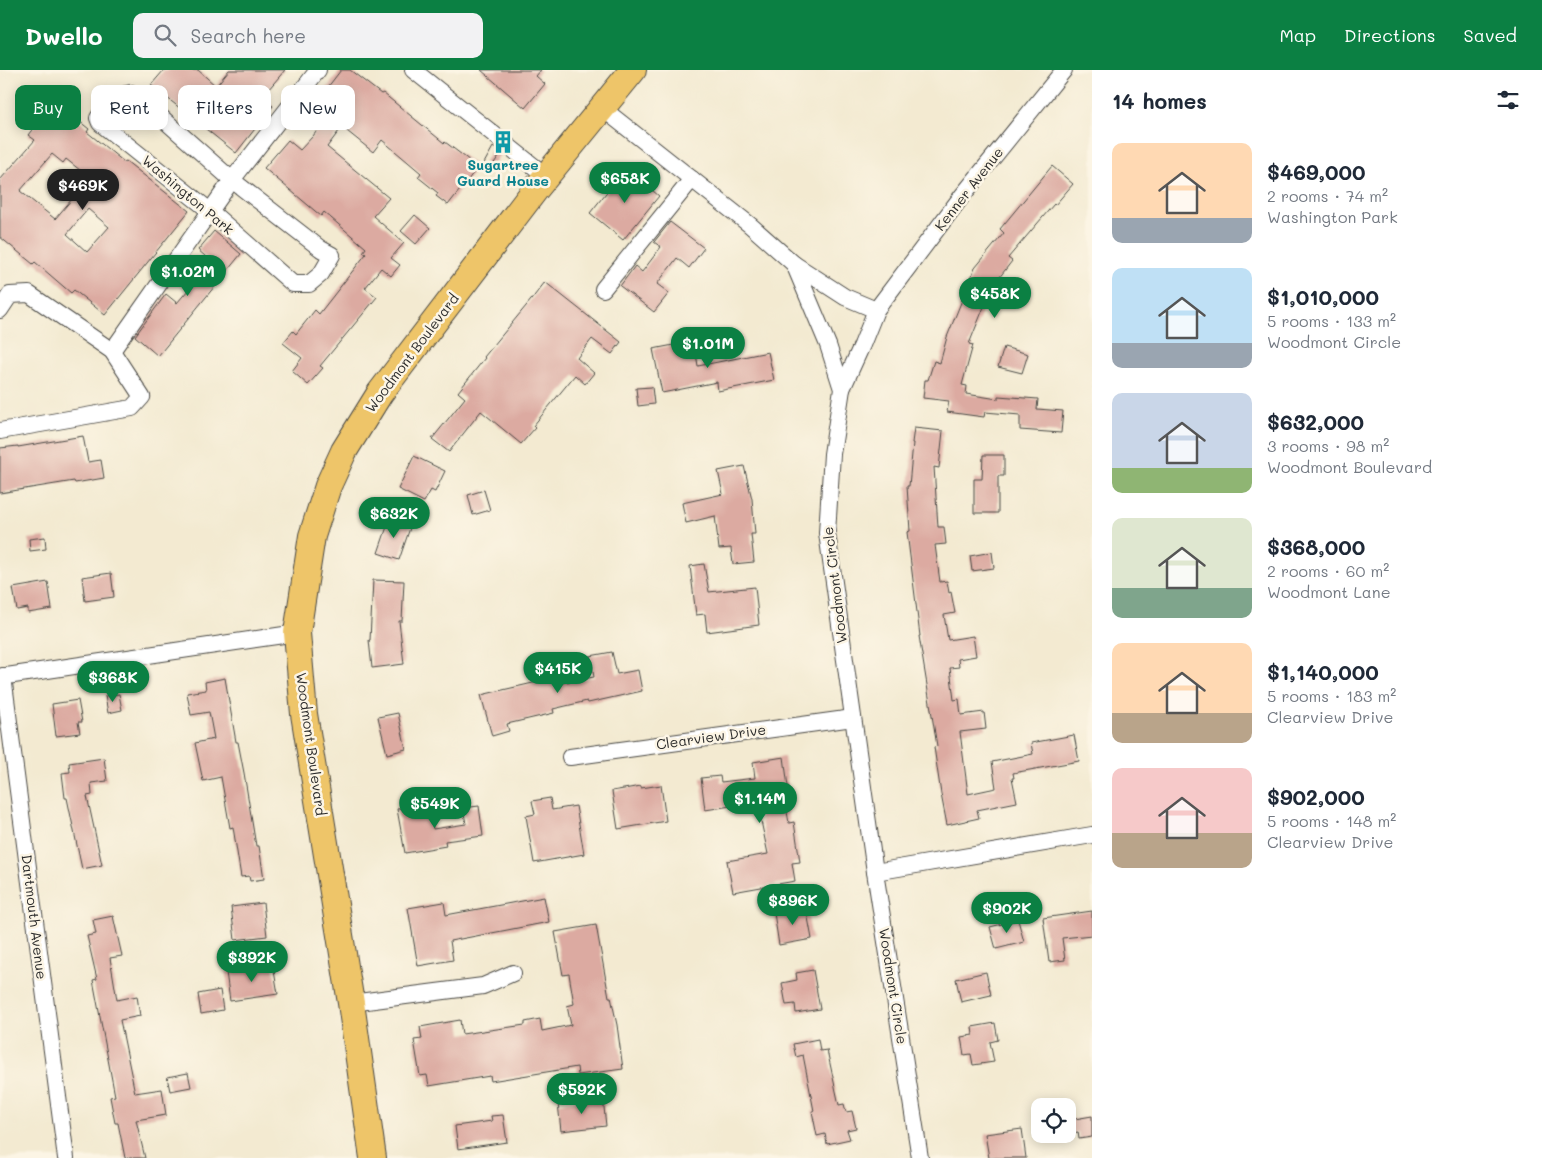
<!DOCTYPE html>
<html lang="en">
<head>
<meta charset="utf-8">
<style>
  :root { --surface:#fff; --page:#f2f2f3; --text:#1f2937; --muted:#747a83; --accent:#0b8043 }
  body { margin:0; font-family:Mali,sans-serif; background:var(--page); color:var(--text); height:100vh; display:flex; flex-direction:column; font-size:19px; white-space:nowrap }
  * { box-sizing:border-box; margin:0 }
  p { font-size:16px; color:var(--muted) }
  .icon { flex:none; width:28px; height:28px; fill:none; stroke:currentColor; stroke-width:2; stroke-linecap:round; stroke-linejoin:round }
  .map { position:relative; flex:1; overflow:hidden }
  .details { display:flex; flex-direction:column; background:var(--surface); width:450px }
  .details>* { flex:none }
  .hud { position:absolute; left:15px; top:15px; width:475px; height:45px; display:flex; gap:10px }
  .controls { position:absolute; left:1031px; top:1028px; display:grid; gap:10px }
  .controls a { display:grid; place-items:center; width:45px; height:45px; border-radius:10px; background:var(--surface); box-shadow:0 2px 12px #0003; font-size:25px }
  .price { position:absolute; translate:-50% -42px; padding:0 11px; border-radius:18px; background:var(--accent); color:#fff; font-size:16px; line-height:32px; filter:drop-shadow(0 1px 2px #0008) }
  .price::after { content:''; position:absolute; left:50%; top:30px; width:15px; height:11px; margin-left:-8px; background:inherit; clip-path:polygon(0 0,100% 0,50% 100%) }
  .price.selected { background:#222; color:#fff }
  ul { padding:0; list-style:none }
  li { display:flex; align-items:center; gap:15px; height:125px; padding:0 20px }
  li span { display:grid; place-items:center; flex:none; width:140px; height:100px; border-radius:10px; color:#555 }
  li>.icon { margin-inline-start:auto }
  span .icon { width:60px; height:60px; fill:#fffc; stroke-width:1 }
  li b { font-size:21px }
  h2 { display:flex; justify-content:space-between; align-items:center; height:60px; padding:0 20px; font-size:21px }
  .tag { padding:0 18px; border-radius:10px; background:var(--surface); box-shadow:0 2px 12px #0003; font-size:18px; line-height:45px }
  .tag.selected { background:var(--accent); color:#fff }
  header { display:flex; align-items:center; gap:30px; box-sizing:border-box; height:70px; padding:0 25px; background:var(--accent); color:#fff }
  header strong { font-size:24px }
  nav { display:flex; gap:28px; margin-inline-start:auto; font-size:18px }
  .search { width:350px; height:45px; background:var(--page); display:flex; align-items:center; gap:12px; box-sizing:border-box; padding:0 18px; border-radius:10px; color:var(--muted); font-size:19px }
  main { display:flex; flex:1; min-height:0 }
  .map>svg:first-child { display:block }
  .building { fill:#dcaaa1; fill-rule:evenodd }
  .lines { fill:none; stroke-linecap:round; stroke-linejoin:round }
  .street-casing { stroke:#494844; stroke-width:18 }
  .primary-casing { stroke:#494844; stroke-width:28 }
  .street { stroke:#fff; stroke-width:16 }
  .primary { stroke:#eec569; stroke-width:26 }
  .labels { text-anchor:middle; stroke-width:5; stroke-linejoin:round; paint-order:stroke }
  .culture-label { font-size:14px; font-weight:bold; fill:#0d838f; stroke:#fcf5e5 }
  .street-label { font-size:14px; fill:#2b2b2b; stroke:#fcf5e5 }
</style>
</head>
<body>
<header>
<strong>Dwello</strong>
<div class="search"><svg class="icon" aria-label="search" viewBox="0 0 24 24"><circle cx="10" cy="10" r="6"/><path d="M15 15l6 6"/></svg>Search here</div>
<nav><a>Map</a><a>Directions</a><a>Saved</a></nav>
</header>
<main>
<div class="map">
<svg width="1092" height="1088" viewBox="0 0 1092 1088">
  <rect width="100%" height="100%" fill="#fcf5e5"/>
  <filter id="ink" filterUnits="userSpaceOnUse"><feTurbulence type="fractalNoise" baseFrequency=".02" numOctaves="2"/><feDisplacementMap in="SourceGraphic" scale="10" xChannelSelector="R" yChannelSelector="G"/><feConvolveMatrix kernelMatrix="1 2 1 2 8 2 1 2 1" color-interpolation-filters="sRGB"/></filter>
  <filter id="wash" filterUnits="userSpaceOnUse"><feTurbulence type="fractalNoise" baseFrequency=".0096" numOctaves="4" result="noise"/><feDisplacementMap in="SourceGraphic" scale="20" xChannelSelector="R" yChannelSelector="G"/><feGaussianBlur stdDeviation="1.12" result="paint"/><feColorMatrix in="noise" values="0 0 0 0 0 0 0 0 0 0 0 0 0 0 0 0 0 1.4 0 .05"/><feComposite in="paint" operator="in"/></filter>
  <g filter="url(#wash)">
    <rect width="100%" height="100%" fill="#f3ead1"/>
    <g id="blocks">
      <g class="building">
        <polygon points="164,0 198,0 216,16 229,0 285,0 262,27 273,36 236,83 151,15"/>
        <polygon points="341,0 350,0 381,24 383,23 444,73 445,72 478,97 448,135 436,126 438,123 418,107 421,103 382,70 373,82 342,57 327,77 389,128 373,146 404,173 391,188 400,195 391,206 381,198 365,218 377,227 320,296 323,298 308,315 292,301 302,288 283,273 293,261 296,264 315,240 319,244 366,184 363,182 366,178 324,142 321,146 264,98 288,70 300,80 313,66 338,33 324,22"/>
        <polygon points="481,0 541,0 536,6 545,14 525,38"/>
        <path d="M54 31 89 59 87 62 124 92 126 91 189 141 105 245 74 220 71 223 35 192 33 194 0 167V110L35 70 28 65ZM52 84 63 93 66 89 90 108 55 149 20 121ZM88 139 109 157 87 182 67 164Z"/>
        <polygon points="493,77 501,83 490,99 483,95"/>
        <polygon points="1052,96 1073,114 1055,135 1054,134 1008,188 1012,191 992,217 969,274 973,275 962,315 967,316 966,324 998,329 998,326 1038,329 1037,339 1063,341 1061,363 1020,360 1020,345 985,342 984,347 947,342 949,331 923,328 925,310 928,310 934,291 940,293 947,267 975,198 1004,163 1000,159"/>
        <polygon points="626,98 659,126 623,170 590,143"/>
        <polygon points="415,145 430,158 416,174 401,161"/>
        <polygon points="670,152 704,178 689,198 677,188 657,214 669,223 654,242 620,216 635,196 642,202 661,177 654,172"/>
        <polygon points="214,161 241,184 158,286 135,266 166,224 177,233 212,192 198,180"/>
        <polygon points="545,212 621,272 612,284 592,269 577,288 594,303 585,314 575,305 533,356 535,358 521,374 481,341 449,382 432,369 465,328 458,322 485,288 484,287 531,230"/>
        <polygon points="694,271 698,296 768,282 774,310 718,321 717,312 662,323 653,279"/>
        <polygon points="1004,277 1028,284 1022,303 998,297"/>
        <polygon points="652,317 654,334 638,336 636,318"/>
        <polygon points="914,358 943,361 939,398 934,397 938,457 944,457 946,474 935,475 940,512 947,511 949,523 951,522 955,543 944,545 948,570 973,566 976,586 958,589 959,597 950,598 954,630 959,629 961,645 984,642 986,659 960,662 968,724 996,718 992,692 1033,684 1031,673 1074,665 1079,691 1013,703 1014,708 1012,708 1017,732 977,740 979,748 947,755 941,724 934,677 937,676 919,566 920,566 907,462 910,461 907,416 909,416 913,373 912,373"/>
        <polygon points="83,366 88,392 101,390 104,408 75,413 74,411 0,423 0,378 18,376 18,377"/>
        <polygon points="983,385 1004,385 1004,406 998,406 998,443 974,443 974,409 982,409"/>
        <polygon points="414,386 445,401 435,422 431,420 424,432 398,419"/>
        <polygon points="744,396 752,429 755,464 751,464 754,492 733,494 731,478 719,479 715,446 686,453 682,433 723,424 718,401"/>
        <polygon points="484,420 490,440 473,445 468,425"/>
        <polygon points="390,448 411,455 399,490 378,483"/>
        <polygon points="45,467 46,479 30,481 29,469"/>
        <polygon points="992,482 994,498 972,501 970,486"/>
        <polygon points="704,494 709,522 755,517 759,555 707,562 705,544 696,545 690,496"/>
        <polygon points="111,503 114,527 85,531 82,507"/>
        <polygon points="373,510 404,511 402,551 399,551 404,594 372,598 369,570 370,570"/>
        <polygon points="48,512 52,539 28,543 28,538 17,540 13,518"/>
        <polygon points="612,582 617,604 638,600 642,621 588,633 587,631 553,639 554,643 507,654 509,661 492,666 481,625 559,607 561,613 594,607 590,586"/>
        <polygon points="225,608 236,672 238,672 244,703 256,776 259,776 264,809 250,811 249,806 241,807 233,757 230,758 221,707 203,711 195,673 214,669 209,642 191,645 187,623 206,620 205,612"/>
        <polygon points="119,624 122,640 108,643 105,626"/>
        <polygon points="78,630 82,652 78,652 80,663 56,666 52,634"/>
        <polygon points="398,643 406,679 387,684 378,647"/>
        <polygon points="784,687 789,724 784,725 789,753 794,752 800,792 792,793 795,811 733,822 727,791 768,784 757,732 705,740 701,708 720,706 721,712 755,708 753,692"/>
        <polygon points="104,688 107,711 91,713 92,725 87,726 102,795 82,799 67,728 65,728 62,703 70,702 69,693"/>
        <polygon points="661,715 666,751 618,759 612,721 641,716 641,718"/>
        <polygon points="550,728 552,740 576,736 584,784 534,793 526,746 535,744 532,731"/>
        <polygon points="416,736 417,743 430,740 433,759 466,754 463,738 479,736 483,766 445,771 446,776 405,783 397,739"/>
        <polygon points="544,827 549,852 450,871 453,890 418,896 408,838 444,832 446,845"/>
        <polygon points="263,833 267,866 235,870 231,837"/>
        <polygon points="806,837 812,869 779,875 774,843"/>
        <polygon points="1092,841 1092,865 1062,868 1065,890 1049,892 1043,848"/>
        <polygon points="113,846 122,886 110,888 117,930 137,926 140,946 120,950 135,1023 162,1019 166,1045 136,1050 145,1088 125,1088 118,1053 115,1053 110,1027 115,1026 93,910 97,909 87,866 96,864 93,850"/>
        <polygon points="1018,850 1024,872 996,879 990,857"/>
        <polygon points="596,855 609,927 611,927 617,955 623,999 578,1005 577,997 491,1011 490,1006 429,1016 427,1005 420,1006 414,970 422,969 420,957 460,950 462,964 525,955 525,952 540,949 542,961 571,955 567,936 574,934 569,904 563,905 555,862"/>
        <polygon points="273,895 278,924 230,931 226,902"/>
        <polygon points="813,900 820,939 796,943 795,934 786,935 782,913 797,910 796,903"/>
        <polygon points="986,902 991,925 961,932 956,909"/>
        <polygon points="220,920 223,940 201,944 198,924"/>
        <polygon points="995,953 998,970 990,972 994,992 973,995 971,984 964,985 961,967 973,965 972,957"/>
        <polygon points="818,969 820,981 827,980 839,1035 844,1034 846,1042 852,1041 856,1058 847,1060 850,1069 827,1074 825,1064 817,1066 812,1041 814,1041 803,985 796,987 793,974"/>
        <polygon points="188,1003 191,1017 170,1021 167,1007"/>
        <polygon points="603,1028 606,1056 561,1061 558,1033"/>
        <polygon points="503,1045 507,1072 458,1079 455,1056 492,1051 491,1046"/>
        <polygon points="1092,1046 1092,1067 1079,1069 1078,1062 1072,1063 1069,1050"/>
        <polygon points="1022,1059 1026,1088 989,1088 985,1064"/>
      </g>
    </g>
  </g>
  <g filter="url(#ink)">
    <use href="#blocks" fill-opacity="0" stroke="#494844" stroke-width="1"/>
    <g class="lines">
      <defs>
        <g id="street">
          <polyline points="413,0 546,106"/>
          <path d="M131 23 161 47 232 110 321 179 332 185 321 204 309 214H293L210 141 100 53 98 48C107 35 115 26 131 23Z"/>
          <polyline points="602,38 750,155 794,194 828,275 842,319 832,384 827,463 875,802 920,1088"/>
          <polyline points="794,194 845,227 876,240"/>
          <polyline points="603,219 692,109"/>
          <polyline points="0,240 10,225 29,224 112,281 142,327 132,338 0,361"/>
          <polyline points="112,281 232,110 318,0"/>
          <polyline points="842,319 862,275 876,240 962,126 1064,0"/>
          <polyline points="3,606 66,1088"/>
          <polyline points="0,607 297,563"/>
          <polyline points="570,687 853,648"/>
          <polyline points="875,802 1092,765"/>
          <polyline points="351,933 483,916 513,903"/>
        </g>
        <polyline id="primary" points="373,1088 351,933 304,644 297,563 312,466 328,416 344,381 380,323 535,120 633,0"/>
      </defs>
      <use href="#street" class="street-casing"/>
      <use href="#primary" class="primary-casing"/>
      <use href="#street" class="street"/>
      <use href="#primary" class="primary"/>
    </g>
  </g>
  <defs>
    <symbol id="building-bare" viewBox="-9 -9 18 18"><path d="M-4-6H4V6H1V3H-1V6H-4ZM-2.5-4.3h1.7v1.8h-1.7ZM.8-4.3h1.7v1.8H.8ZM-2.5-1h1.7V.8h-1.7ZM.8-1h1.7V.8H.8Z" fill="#0f9aa8" stroke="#fcf5e5" stroke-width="2.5" paint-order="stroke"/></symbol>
  </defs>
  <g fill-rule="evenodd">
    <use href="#building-bare" x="487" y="56" width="32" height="32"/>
  </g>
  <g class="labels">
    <g class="culture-label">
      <text x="503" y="100">Sugartree<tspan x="503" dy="16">Guard House</tspan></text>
    </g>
    <g class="street-label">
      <text transform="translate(969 119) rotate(-52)" y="5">Kenner Avenue</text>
      <text transform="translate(188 125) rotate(40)" y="5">Washington Park</text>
      <text transform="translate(412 283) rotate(-53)" y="5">Woodmont Boulevard</text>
      <text transform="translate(835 515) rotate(-97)" y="5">Woodmont Circle</text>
      <text transform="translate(711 667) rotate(-8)" y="5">Clearview Drive</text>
      <text transform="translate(311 674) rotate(82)" y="5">Woodmont Boulevard</text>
      <text transform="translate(34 847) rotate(83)" y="5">Dartmouth Avenue</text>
      <text transform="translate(893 916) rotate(81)" y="5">Woodmont Circle</text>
    </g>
  </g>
</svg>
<div class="controls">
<a><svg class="icon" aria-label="locate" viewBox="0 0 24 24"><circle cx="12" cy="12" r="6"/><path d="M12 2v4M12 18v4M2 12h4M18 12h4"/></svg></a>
</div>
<b class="price" style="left:625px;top:134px">$658K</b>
<b class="price selected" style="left:83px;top:141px">$469K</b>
<b class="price" style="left:188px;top:227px">$1.02M</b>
<b class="price" style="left:995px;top:249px">$458K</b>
<b class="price" style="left:708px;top:299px">$1.01M</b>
<b class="price" style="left:394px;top:469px">$632K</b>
<b class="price" style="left:558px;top:624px">$415K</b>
<b class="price" style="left:113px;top:633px">$368K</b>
<b class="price" style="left:760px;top:754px">$1.14M</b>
<b class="price" style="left:435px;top:759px">$549K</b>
<b class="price" style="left:793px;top:856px">$896K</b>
<b class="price" style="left:1007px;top:864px">$902K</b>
<b class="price" style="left:252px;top:913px">$392K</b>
<b class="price" style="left:582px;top:1045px">$592K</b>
<div class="hud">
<a class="tag selected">Buy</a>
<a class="tag">Rent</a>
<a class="tag">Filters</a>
<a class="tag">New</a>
</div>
</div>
<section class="details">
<h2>14 homes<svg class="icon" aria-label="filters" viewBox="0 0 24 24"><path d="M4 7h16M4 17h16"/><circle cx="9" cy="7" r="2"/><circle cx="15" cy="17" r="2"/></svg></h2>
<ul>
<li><span style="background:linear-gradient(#ffd9b3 75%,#9aa5b1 0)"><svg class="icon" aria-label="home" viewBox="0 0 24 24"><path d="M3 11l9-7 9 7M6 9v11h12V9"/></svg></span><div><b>$469,000</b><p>2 rooms · 74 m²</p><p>Washington Park</p></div></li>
<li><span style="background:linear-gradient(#bfe0f5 75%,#9aa5b1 0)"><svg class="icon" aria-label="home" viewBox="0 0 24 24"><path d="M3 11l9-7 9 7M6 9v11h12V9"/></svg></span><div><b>$1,010,000</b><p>5 rooms · 133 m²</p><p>Woodmont Circle</p></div></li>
<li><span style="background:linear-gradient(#c9d6e8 75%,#8fb573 0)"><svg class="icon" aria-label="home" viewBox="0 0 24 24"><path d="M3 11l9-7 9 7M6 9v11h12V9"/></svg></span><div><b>$632,000</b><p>3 rooms · 98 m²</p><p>Woodmont Boulevard</p></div></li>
<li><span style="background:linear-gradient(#dfe7d0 70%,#7fa58c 0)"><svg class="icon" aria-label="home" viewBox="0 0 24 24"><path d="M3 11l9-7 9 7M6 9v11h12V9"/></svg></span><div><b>$368,000</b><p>2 rooms · 60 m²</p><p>Woodmont Lane</p></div></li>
<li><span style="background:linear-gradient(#ffd9b3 70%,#b9a48a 0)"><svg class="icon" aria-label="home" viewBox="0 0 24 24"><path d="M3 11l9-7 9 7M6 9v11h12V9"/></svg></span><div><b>$1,140,000</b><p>5 rooms · 183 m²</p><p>Clearview Drive</p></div></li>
<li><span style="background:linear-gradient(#f6c9c9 65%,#b9a48a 0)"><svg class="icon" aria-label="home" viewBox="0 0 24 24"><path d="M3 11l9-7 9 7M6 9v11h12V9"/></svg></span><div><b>$902,000</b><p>5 rooms · 148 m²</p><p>Clearview Drive</p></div></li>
</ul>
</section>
</main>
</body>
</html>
